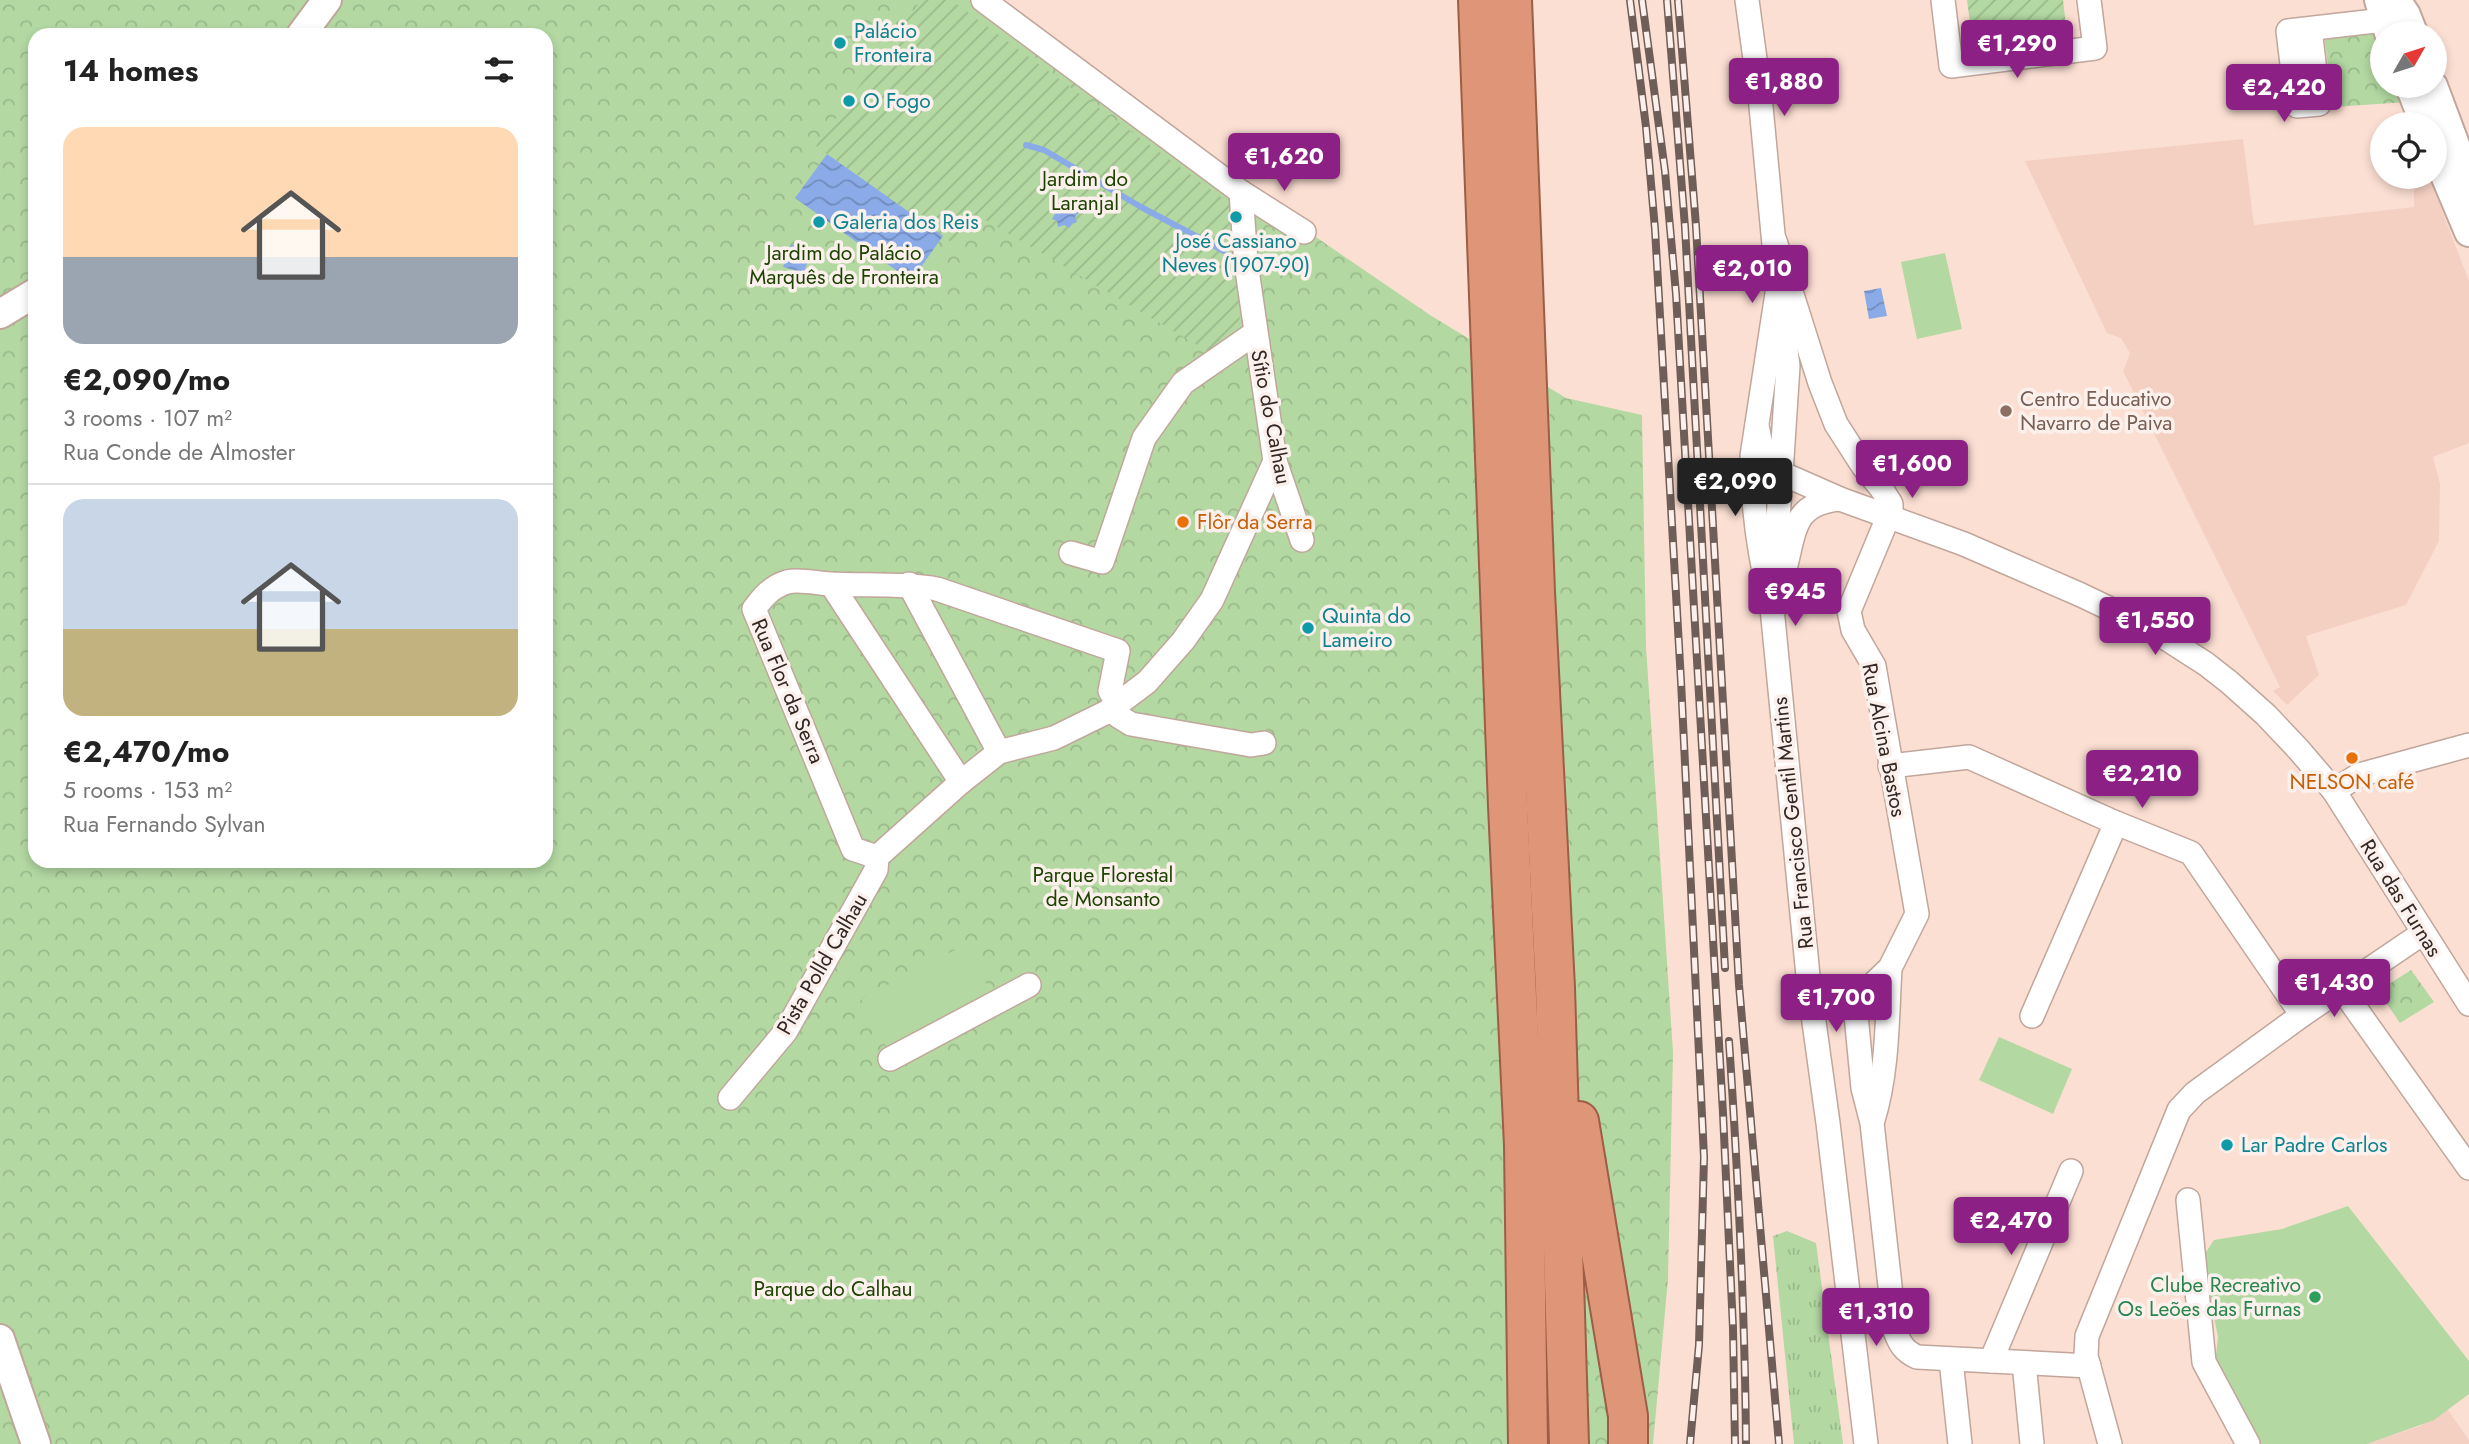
<!DOCTYPE html>
<html lang="en">
<head>
<meta charset="utf-8">
<style>
  :root { --surface:#fff; --page:#f6f6f6; --text:#222; --muted:#767676; --line:#e0e0e0; --accent:#8d2084 }
  body { margin:0; font-family:Jost,sans-serif; background:var(--page); color:var(--text); height:100vh; display:flex; flex-direction:column; font-size:26px; white-space:nowrap }
  * { box-sizing:border-box; margin:0 }
  p { font-size:23px; color:var(--muted) }
  .icon { flex:none; width:38px; height:38px; fill:none; stroke:currentColor; stroke-width:2; stroke-linecap:round; stroke-linejoin:round }
  .map { position:relative; flex:1; overflow:hidden }
  .details { position:absolute; left:28px; top:28px; width:525px; height:840px; display:flex; flex-direction:column; background:var(--surface); border-radius:21px; box-shadow:0 4px 10px #0003 }
  .details>* { flex:none }
  .needle { width:46px; rotate:51deg }
  .fabs { position:absolute; left:2370px; top:21px; display:grid; gap:14px }
  .fabs a { display:grid; place-items:center; width:77px; height:77px; border-radius:50%; background:var(--surface); box-shadow:0 4px 10px #0003; font-size:35px }
  .price { position:absolute; translate:-50% -60px; padding:0 16px; border-radius:7px; background:var(--accent); color:#fff; font-size:23px; line-height:46px; filter:drop-shadow(0 2px 4px #0008) }
  .price::after { content:''; position:absolute; left:50%; top:42px; width:21px; height:16px; margin-left:-10px; background:inherit; clip-path:polygon(0 0,100% 0,50% 100%) }
  .price.active { background:#222; color:#fff }
  ul { padding:0; list-style:none }
  li { display:grid; align-content:center; gap:14px; height:371px; padding:0 35px }
  li+li { border-top:2px solid var(--line) }
  li span { display:grid; place-items:center; height:217px; border-radius:21px; color:#555 }
  li>.icon { margin-inline-start:auto }
  span .icon { width:126px; height:126px; fill:#fffc; stroke-width:1 }
  li b { font-size:30px }
  h2 { display:flex; justify-content:space-between; align-items:center; height:84px; padding:0 35px; font-size:30px }
  .map>svg:first-child { display:block }
  .built { fill:#f4d0c2 }
  .grass { fill:url(#grass-tufts) }
  .park { fill:url(#park-crowns); fill-rule:evenodd }
  .garden { fill:url(#garden-furrows) }
  .pitch { fill:#b3d8a2 }
  .water { fill:url(#water-waves) }
  .lines { fill:none; stroke-linecap:round; stroke-linejoin:round }
  .stream { stroke:#8aabe8; stroke-width:6 }
  .minor-casing { stroke:#c1a69b; stroke-width:26 }
  .tertiary-casing { stroke:#c1a69b; stroke-width:32 }
  .trunk-casing { stroke:#9d5e45; stroke-width:42 }
  .minor { stroke:#fff; stroke-width:23 }
  .tertiary { stroke:#fff; stroke-width:28 }
  .trunk { stroke:#df9678; stroke-width:38 }
  .rail-casing { stroke:#6e5e57; stroke-width:8 }
  .rail { stroke:#fcf0ec; stroke-width:5; stroke-dasharray:16; stroke-linecap:butt }
  .culture-dot { fill:#0f9aa8; stroke:#fcf0ec; stroke-width:2.5 }
  .education-dot { fill:#8d6e63; stroke:#fcf0ec; stroke-width:2.5 }
  .food-dot { fill:#e8710a; stroke:#fcf0ec; stroke-width:2.5 }
  .leisure-dot { fill:#2e9e5b; stroke:#fcf0ec; stroke-width:2.5 }
  .labels { text-anchor:middle; stroke-width:7; stroke-linejoin:round; paint-order:stroke }
  .culture-label { font-size:21px; fill:#0d838f; stroke:#fcf0ec; text-anchor:start }
  .park-label { font-size:21px; fill:#1c4301; stroke:#fcf0ec }
  .education-label { font-size:21px; fill:#785e54; stroke:#fcf0ec; text-anchor:start }
  .street-label { font-size:21px; fill:#322723; stroke:#fcf0ec }
  .food-label { font-size:21px; fill:#c56008; stroke:#fcf0ec; text-anchor:start }
  .leisure-label { font-size:21px; fill:#27864d; stroke:#fcf0ec; text-anchor:end }
</style>
</head>
<body>
<div class="map">
<svg width="2469" height="1444" viewBox="0 0 2469 1444">
  <defs>
    <pattern id="grass-tufts" width="24" height="20" patternUnits="userSpaceOnUse" patternTransform="scale(1.75)"><rect width="24" height="20" fill="#b3d8a2"/><path d="M3 7l-1-3M5 7V3M7 7l1-3M15 17l-1-3M17 17v-4M19 17l1-3" fill="none" stroke="#9ab98b"/></pattern>
    <pattern id="park-crowns" width="20" height="18" patternUnits="userSpaceOnUse" patternTransform="scale(1.75)"><rect width="20" height="18" fill="#b3d8a2"/><path d="M2 6a3 3 0 1 1 6 0M12 15a3 3 0 1 1 6 0" fill="none" stroke="#9ab98b"/></pattern>
    <pattern id="garden-furrows" width="10" height="10" patternUnits="userSpaceOnUse" patternTransform="scale(1.75)"><rect width="10" height="10" fill="#b3d8a2"/><path d="M-1 1l2-2M0 10L10 0M9 11l2-2" fill="none" stroke="#9ab98b"/></pattern>
    <pattern id="water-waves" width="16" height="10" patternUnits="userSpaceOnUse" patternTransform="scale(1.75)"><rect width="16" height="10" fill="#8aabe8"/><path d="M0 5q4-4 8 0t8 0" fill="none" stroke="#718bbc"/></pattern>
  </defs>
  <rect width="100%" height="100%" fill="#fcdfd3"/>
  <g class="built">
    <polygon points="2243,139 2254,225 2414,207 2414,177 2429,177 2469,281 2469,443 2433,457 2440,484 2439,541 2406,605 2306,636 2319,675 2287,705 2273,691 2280,687 2123,371 2130,353 2121,338 2107,333 2025,161"/>
    <polygon points="2448,1410 2469,1440 2469,1444 2367,1444 2420,1426"/>
  </g>
  <polygon class="grass" points="1787,1231 1816,1243 1843,1444 1794,1444 1773,1236"/>
  <g class="park">
    <path d="M0 0H983L1263 201 1430 315 1566 398 1642 415 1646 647 1673 1052 1668 1279 1653 1444H0ZM35 35H546V861H35Z"/>
    <polygon points="2381,28 2382,86 2402,86 2407,102 2334,107 2324,36"/>
    <polygon points="2411,970 2434,1002 2400,1023 2378,991"/>
  </g>
  <g class="garden">
    <polygon points="921,0 951,0 1236,208 1240,330 1209,352 977,215 954,244 816,146"/>
    <polygon points="1967,0 2063,0 2066,26 1972,38"/>
  </g>
  <g class="pitch">
    <polygon points="1945,253 1962,329 1917,339 1901,262"/>
    <polygon points="966,944 995,1000 891,1055 861,999"/>
    <polygon points="1999,1037 2072,1069 2053,1114 1979,1080"/>
    <polygon points="2348,1206 2469,1361 2469,1394 2434,1420 2367,1444 2261,1444 2215,1364 2218,1337 2202,1258 2214,1240 2282,1229"/>
  </g>
  <g class="water">
    <polygon points="827,154 943,236 911,281 795,198"/>
    <polygon points="1062,202 1067,205 1072,204 1074,209 1079,212 1075,217 1077,222 1072,224 1069,228 1064,225 1058,227 1057,221 1052,219 1055,214 1054,208 1059,207"/>
    <polygon points="791,244 811,250 804,273 783,267"/>
    <polygon points="1881,288 1887,316 1869,319 1864,291"/>
  </g>
  <g class="lines">
    <polyline class="stream" points="1026,145 1044,150 1141,207 1224,251"/>
    <defs>
      <g id="minor">
        <polyline points="983,0 1241,192 1304,232"/>
        <path d="M1747 0 1760 96 1778 287 1752 456C1752 507 1760 559 1772 608"/>
        <polyline points="1943,0 1951,66 2095,48 2089,0"/>
        <polyline points="2310,29 2319,104 2297,106 2288,31 2384,20"/>
        <polyline points="1241,192 1246,263 1275,461 1302,540"/>
        <path d="M1775 241 1820 383 1836 424 1863 466 1881 488 1891 504V510L1849 611 1853 630 1874 666 1917 914 1890 968 1866 991 1859 1003 1856 1015 1863 1088 1872 1123 1895 1331C1900 1344 1904 1351 1917 1357L2089 1366"/>
        <polyline points="1757,426 1764,459 1774,470 1840,499 1964,544 2081,595 2150,628 2206,664 2229,682 2266,715 2299,750 2334,791 2469,1004"/>
        <path d="M1840 499C1795 503 1795 528 1786 565 1782 580 1777 594 1772 608L1809 986 1828 1123 1866 1444"/>
        <polyline points="1071,553 1102,562 1144,438 1183,383 1255,333"/>
        <polyline points="1781,563 1777,535 1788,366 1781,311"/>
        <polyline points="831,584 961,782"/>
        <polyline points="909,584 999,752"/>
        <polyline points="1113,707 1118,716 1131,724 1251,745 1264,743"/>
        <polyline points="1890,766 1969,757 2116,823 2191,853 2302,1015"/>
        <polyline points="2334,791 2359,775 2469,745"/>
        <path d="M877 857 853 849 754 609C763 597 771 587 787 582 799 579 816 583 829 584 866 586 901 583 937 589L1118 651 1110 691 1118 703"/>
        <polyline points="877,857 961,782 999,752 1054,738 1107,712 1147,682 1183,641 1212,600 1275,461"/>
        <polyline points="2341,988 2469,1168"/>
        <polyline points="2032,1016 2116,823"/>
        <polyline points="890,1059 1029,985"/>
        <polyline points="730,1098 786,1031 876,870 877,857"/>
        <path d="M1873 1120C1888 1071 1887 1018 1890 968"/>
        <polyline points="2188,1200 2204,1362 2248,1444"/>
        <polyline points="1951,1360 1960,1444"/>
        <polyline points="1991,1361 2071,1171"/>
        <polyline points="2024,1363 2032,1444"/>
        <polyline points="2110,1444 2086,1356 2087,1336 2179,1110 2195,1093 2302,1015 2423,933"/>
      </g>
      <g id="tertiary">
        <polyline points="2379,0 2389,33"/>
        <polyline points="2396,0 2406,15 2413,33"/>
        <polyline points="301,35 327,0"/>
        <polyline points="2410,86 2425,124"/>
        <polyline points="2433,86 2469,182"/>
        <polyline points="2434,149 2469,232"/>
        <polyline points="0,314 35,293"/>
        <polyline points="0,1339 36,1444"/>
      </g>
      <g id="trunk">
        <polyline points="1478,0 1508,806 1524,1145 1528,1444"/>
        <polyline points="1512,0 1535,592 1555,988 1569,1444"/>
        <polyline points="1579,1121 1628,1416 1628,1444"/>
      </g>
    </defs>
    <use href="#minor" class="minor-casing"/>
    <use href="#tertiary" class="tertiary-casing"/>
    <use href="#trunk" class="trunk-casing"/>
    <use href="#minor" class="minor"/>
    <use href="#tertiary" class="tertiary"/>
    <use href="#trunk" class="trunk"/>
    <defs>
      <g id="rail">
        <polyline points="1630,0 1646,127 1655,229 1681,681 1704,1157 1699,1345 1690,1444"/>
        <polyline points="1642,0 1665,171 1676,294 1723,1113 1733,1328 1735,1444"/>
        <polyline points="1667,0 1685,227 1725,968"/>
        <polyline points="1678,0 1696,226 1739,985 1779,1444"/>
        <path d="M1729 1041C1738 1175 1745 1309 1746 1444"/>
      </g>
    </defs>
    <use href="#rail" class="rail-casing"/>
    <use href="#rail" class="rail"/>
  </g>
  <g class="culture-dot">
    <circle cx="840" cy="43" r="7"/>
    <circle cx="849" cy="101" r="7"/>
    <circle cx="1236" cy="217" r="7"/>
    <circle cx="819" cy="222" r="7"/>
    <circle cx="1308" cy="628" r="7"/>
    <circle cx="2227" cy="1145" r="7"/>
  </g>
  <circle class="education-dot" cx="2006" cy="411" r="7"/>
  <g class="food-dot">
    <circle cx="1183" cy="522" r="7"/>
    <circle cx="2352" cy="758" r="7"/>
  </g>
  <circle class="leisure-dot" cx="2315" cy="1297" r="7"/>
  <g class="labels">
    <g class="culture-label">
      <text x="854" y="38">Palácio<tspan x="854" dy="24">Fronteira</tspan></text>
      <text x="863" y="108">O Fogo</text>
      <text x="833" y="229">Galeria dos Reis</text>
      <text x="1236" y="248" text-anchor="middle">José Cassiano<tspan x="1236" dy="24">Neves (1907-90)</tspan></text>
      <text x="1322" y="623">Quinta do<tspan x="1322" dy="24">Lameiro</tspan></text>
      <text x="2241" y="1152">Lar Padre Carlos</text>
    </g>
    <g class="park-label">
      <text x="1085" y="186">Jardim do<tspan x="1085" dy="24">Laranjal</tspan></text>
      <text x="844" y="260">Jardim do Palácio<tspan x="844" dy="24">Marquês de Fronteira</tspan></text>
      <text x="1103" y="882">Parque Florestal<tspan x="1103" dy="24">de Monsanto</tspan></text>
      <text x="833" y="1296">Parque do Calhau</text>
    </g>
    <g class="education-label">
      <text x="2020" y="406">Centro Educativo<tspan x="2020" dy="24">Navarro de Paiva</tspan></text>
    </g>
    <g class="street-label">
      <text transform="translate(1271 417) rotate(79)" y="7">Sítio do Calhau</text>
      <text transform="translate(788 691) rotate(67)" y="7">Rua Flor da Serra</text>
      <text transform="translate(1884 740) rotate(79)" y="7">Rua Alcina Bastos</text>
      <text transform="translate(1793 823) rotate(-96)" y="7">Rua Francisco Gentil Martins</text>
      <text transform="translate(2401 898) rotate(58)" y="7">Rua das Furnas</text>
      <text transform="translate(822 964) rotate(-60)" y="7">Pista Polld Calhau</text>
    </g>
    <g class="food-label">
      <text x="1197" y="529">Flôr da Serra</text>
      <text x="2352" y="789" text-anchor="middle">NELSON café</text>
    </g>
    <g class="leisure-label">
      <text x="2301" y="1292">Clube Recreativo<tspan x="2301" dy="24">Os Leões das Furnas</tspan></text>
    </g>
  </g>
</svg>
<div class="fabs">
<a><svg class="needle" viewBox="-14 -14 28 28"><path d="M0-13l5 13h-10z" fill="#e53935"/><path d="M0 13l5-13h-10z" fill="#767676"/></svg></a>
<a><svg class="icon" aria-label="locate" viewBox="0 0 24 24"><circle cx="12" cy="12" r="6"/><path d="M12 2v4M12 18v4M2 12h4M18 12h4"/></svg></a>
</div>
<b class="price" style="left:2017px;top:80px">€1,290</b>
<b class="price" style="left:1784px;top:118px">€1,880</b>
<b class="price" style="left:2284px;top:124px">€2,420</b>
<b class="price" style="left:1284px;top:193px">€1,620</b>
<b class="price" style="left:1752px;top:305px">€2,010</b>
<b class="price" style="left:1912px;top:500px">€1,600</b>
<b class="price active" style="left:1735px;top:518px">€2,090</b>
<b class="price" style="left:1795px;top:628px">€945</b>
<b class="price" style="left:2155px;top:657px">€1,550</b>
<b class="price" style="left:2142px;top:810px">€2,210</b>
<b class="price" style="left:2334px;top:1019px">€1,430</b>
<b class="price" style="left:1836px;top:1034px">€1,700</b>
<b class="price" style="left:2011px;top:1257px">€2,470</b>
<b class="price" style="left:1876px;top:1348px">€1,310</b>
<section class="details">
<h2>14 homes<svg class="icon" aria-label="filters" viewBox="0 0 24 24"><path d="M4 7h16M4 17h16"/><circle cx="9" cy="7" r="2"/><circle cx="15" cy="17" r="2"/></svg></h2>
<ul>
<li><span style="background:linear-gradient(#ffd9b3 60%,#9aa5b1 0)"><svg class="icon" aria-label="home" viewBox="0 0 24 24"><path d="M3 11l9-7 9 7M6 9v11h12V9"/></svg></span><div><b>€2,090/mo</b><p>3 rooms · 107 m²</p><p>Rua Conde de Almoster</p></div></li>
<li><span style="background:linear-gradient(#c9d6e8 60%,#c2b280 0)"><svg class="icon" aria-label="home" viewBox="0 0 24 24"><path d="M3 11l9-7 9 7M6 9v11h12V9"/></svg></span><div><b>€2,470/mo</b><p>5 rooms · 153 m²</p><p>Rua Fernando Sylvan</p></div></li>
</ul>
</section>
</div>
</body>
</html>
